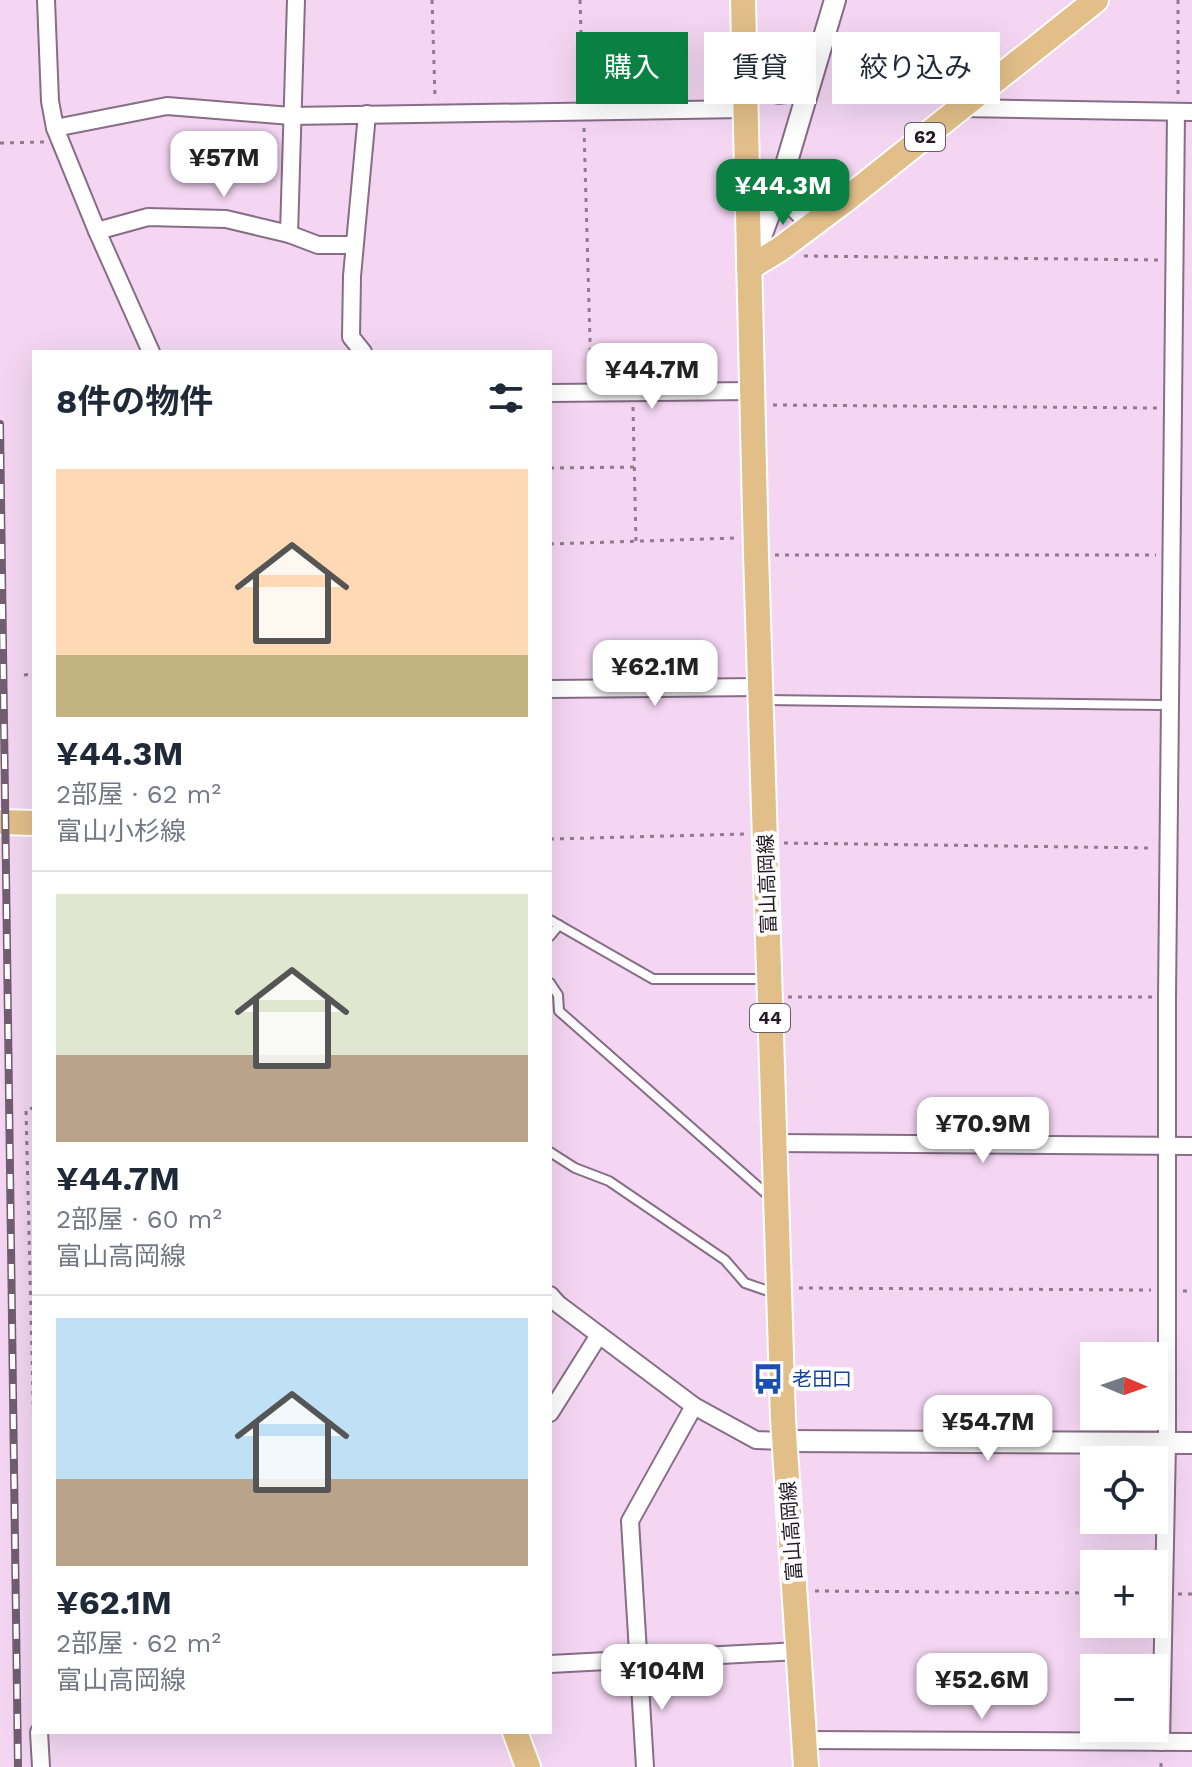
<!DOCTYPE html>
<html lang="ja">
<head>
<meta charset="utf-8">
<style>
  :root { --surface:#fff; --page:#f2f2f3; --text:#1f2937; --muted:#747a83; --line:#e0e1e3; --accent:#0b8043 }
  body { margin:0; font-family:"Work Sans","Noto Sans JP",sans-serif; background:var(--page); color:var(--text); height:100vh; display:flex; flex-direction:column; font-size:30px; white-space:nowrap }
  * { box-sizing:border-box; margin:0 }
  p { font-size:26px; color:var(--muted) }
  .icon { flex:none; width:44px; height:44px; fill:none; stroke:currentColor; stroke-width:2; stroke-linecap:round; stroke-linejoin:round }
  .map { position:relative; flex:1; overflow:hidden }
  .drawer { position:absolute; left:32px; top:350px; width:520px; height:1384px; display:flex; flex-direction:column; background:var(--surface); border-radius:0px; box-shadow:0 8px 32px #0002 }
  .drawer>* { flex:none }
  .banner { position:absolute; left:576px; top:32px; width:496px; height:72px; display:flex; gap:16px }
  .needle { width:52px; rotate:92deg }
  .controls { position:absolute; left:1080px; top:1342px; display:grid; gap:16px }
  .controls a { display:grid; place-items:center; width:88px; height:88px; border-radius:0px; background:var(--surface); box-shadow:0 8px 32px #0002; font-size:40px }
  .price { position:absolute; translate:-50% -68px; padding:0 18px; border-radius:16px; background:#fff; color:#222; font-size:26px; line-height:52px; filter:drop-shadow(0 2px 4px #0008) }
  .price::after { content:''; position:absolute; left:50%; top:48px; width:24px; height:18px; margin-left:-12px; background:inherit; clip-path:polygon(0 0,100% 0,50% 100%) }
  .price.current { background:var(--accent); color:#fff }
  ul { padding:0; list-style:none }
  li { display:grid; align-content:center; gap:16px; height:424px; padding:0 24px }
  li+li { border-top:2px solid var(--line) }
  li span { display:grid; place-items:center; height:248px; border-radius:0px; color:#555 }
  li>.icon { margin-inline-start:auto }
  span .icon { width:144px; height:144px; fill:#fffc; stroke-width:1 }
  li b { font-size:34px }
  h2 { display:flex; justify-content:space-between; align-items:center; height:96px; padding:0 24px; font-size:34px }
  .chip { padding:0 28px; border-radius:0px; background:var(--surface); box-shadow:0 8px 32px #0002; font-size:28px; line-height:72px }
  .chip.current { background:var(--accent); color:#fff }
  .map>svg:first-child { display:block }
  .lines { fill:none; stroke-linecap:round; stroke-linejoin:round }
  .service-casing { stroke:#876d86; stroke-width:12 }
  .minor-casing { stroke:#876d86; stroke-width:20 }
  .tertiary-casing { stroke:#876d86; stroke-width:24 }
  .primary-casing { stroke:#fff; stroke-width:28 }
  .path { stroke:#8f7a8e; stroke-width:3; stroke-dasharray:4 6; stroke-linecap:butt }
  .service { stroke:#fff; stroke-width:8 }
  .minor { stroke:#fff; stroke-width:16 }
  .tertiary { stroke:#fff; stroke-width:20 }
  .primary { stroke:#e2bf89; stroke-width:24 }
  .rail-casing { stroke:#715f71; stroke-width:8 }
  .rail { stroke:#fff; stroke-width:5; stroke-dasharray:15; stroke-linecap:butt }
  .labels { text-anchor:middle; stroke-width:8; stroke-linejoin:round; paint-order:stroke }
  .shield { fill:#fff; stroke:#665e66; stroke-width:2 }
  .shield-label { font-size:18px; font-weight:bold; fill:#241924 }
  .street-label { font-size:20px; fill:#241924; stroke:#fff }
  .transit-label { font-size:20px; fill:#164399; stroke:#fff; text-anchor:start }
</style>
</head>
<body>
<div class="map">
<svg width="1192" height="1767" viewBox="0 0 1192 1767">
  <rect width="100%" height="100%" fill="#f4d6f3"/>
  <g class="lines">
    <defs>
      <g id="service">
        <polyline points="765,700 1161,705"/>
        <polyline points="550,920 653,979 765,979"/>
        <polyline points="550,936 559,925"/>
        <polyline points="550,983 558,995 559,1011 770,1197"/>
        <polyline points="550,1152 575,1168 609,1181 725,1260 745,1283 777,1294"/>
      </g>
      <g id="minor">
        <polyline points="46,0 50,101 55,128 97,231 151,352"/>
        <path d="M745 81C772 96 782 101 810 84"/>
        <polyline points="961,108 1192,112"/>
        <polyline points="55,128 167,106 291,116 745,109"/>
        <polyline points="780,185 788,203 801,216 822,218"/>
        <polyline points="97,231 148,217 226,219 289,234 318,245 354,245"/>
        <polyline points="289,234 296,0"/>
        <polyline points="363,352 351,337 352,276 367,114"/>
        <polyline points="550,393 753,391"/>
        <polyline points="550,689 761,687"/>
        <polyline points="774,1143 1192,1146"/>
        <polyline points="550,1295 558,1304 694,1406 756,1440 785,1441"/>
        <polyline points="550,1413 599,1335"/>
        <polyline points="550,1664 799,1651"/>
        <polyline points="39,1732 41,1767"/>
        <polyline points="804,1740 1192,1742"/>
        <polyline points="1161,1742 1167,1443 1167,997 1176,112"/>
        <polyline points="645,1767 630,1521 694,1406"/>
      </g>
      <g id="tertiary">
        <polyline points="752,261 780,185 835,0"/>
        <polyline points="785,1441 1192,1443"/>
      </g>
      <g id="primary">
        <polyline points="743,0 756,554 783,1419 806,1767"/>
        <polyline points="749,268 780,249 844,201 1096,0"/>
        <polyline points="0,822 34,823"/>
        <polyline points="515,1732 528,1767"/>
      </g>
    </defs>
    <use href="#service" class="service-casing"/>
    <use href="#minor" class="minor-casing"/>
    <use href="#tertiary" class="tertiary-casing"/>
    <use href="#primary" class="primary-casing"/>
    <g class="path">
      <polyline points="432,0 435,97"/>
      <polyline points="580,0 583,96"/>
      <polyline points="1178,0 1178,96"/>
      <polyline points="584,128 591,376"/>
      <polyline points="0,143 45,142"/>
      <polyline points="804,256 1160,260"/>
      <polyline points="773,405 1157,408"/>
      <polyline points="633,407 636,542"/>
      <polyline points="550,468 635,467"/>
      <polyline points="550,544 736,538"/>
      <polyline points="775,555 1156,555"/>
      <polyline points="24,675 34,674"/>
      <polyline points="550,839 745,834"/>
      <polyline points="784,843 1152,848"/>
      <polyline points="788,997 1152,997"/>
      <polyline points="34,1108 26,1109 34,1438"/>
      <polyline points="799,1288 1151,1290"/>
      <polyline points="1183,1291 1192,1291"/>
      <polyline points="815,1591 1094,1593"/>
      <polyline points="1178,1594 1192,1594"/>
      <polyline points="1161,1767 1161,1758"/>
    </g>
    <use href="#service" class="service"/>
    <use href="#minor" class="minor"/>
    <use href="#tertiary" class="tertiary"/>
    <use href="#primary" class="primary"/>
    <defs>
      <polyline id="rail" points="0,424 18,1767"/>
    </defs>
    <use href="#rail" class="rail-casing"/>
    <use href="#rail" class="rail"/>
  </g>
  <defs>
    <symbol id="bus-bare" viewBox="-9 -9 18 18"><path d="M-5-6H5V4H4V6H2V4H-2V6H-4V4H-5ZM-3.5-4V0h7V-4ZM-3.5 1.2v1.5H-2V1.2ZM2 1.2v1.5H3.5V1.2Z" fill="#1a4fb4" stroke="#fff" stroke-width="2.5" paint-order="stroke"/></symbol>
  </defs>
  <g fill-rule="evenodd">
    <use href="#bus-bare" x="746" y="1357" width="44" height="44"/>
  </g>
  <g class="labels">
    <g class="shield">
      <rect x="905" y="123" width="40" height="28" rx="6"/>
      <rect x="750" y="1004" width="40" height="28" rx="6"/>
    </g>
    <g class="shield-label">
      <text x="925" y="143">62</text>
      <text x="770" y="1024">44</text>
    </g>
    <g class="street-label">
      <text transform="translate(767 884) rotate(-92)" y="7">富山高岡線</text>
      <text transform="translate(791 1531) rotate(-94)" y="7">富山高岡線</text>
    </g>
    <g class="transit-label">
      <text x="792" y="1386">老田口</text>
    </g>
  </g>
</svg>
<div class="controls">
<a><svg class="needle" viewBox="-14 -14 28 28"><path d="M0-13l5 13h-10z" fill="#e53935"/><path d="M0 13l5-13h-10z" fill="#747a83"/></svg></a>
<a><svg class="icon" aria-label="locate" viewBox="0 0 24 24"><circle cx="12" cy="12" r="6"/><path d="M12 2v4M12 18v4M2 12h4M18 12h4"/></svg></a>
<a>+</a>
<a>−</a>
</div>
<b class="price" style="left:224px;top:199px">¥57M</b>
<b class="price current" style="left:783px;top:227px">¥44.3M</b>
<b class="price" style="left:652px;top:411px">¥44.7M</b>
<b class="price" style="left:655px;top:708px">¥62.1M</b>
<b class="price" style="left:983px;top:1165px">¥70.9M</b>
<b class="price" style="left:988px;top:1463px">¥54.7M</b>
<b class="price" style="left:662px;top:1712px">¥104M</b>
<b class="price" style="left:982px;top:1721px">¥52.6M</b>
<div class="banner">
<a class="chip current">購入</a>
<a class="chip">賃貸</a>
<a class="chip">絞り込み</a>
</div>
<section class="drawer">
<h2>8件の物件<svg class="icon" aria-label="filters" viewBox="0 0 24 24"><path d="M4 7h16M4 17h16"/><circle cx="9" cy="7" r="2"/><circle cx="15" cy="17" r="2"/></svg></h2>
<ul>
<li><span style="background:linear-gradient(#ffd9b3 75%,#c2b280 0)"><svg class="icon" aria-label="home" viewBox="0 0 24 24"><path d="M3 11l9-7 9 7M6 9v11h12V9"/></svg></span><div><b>¥44.3M</b><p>2部屋 · 62 m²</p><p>富山小杉線</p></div></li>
<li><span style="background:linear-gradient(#dfe7d0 65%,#b9a48a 0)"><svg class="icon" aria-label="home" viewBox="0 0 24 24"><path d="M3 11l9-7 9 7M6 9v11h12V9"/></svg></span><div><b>¥44.7M</b><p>2部屋 · 60 m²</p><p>富山高岡線</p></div></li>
<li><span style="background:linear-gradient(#bfe0f5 65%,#b9a48a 0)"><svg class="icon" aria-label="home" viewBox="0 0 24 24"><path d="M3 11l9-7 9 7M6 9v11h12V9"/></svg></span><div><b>¥62.1M</b><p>2部屋 · 62 m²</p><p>富山高岡線</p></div></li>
</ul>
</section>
</div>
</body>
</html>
